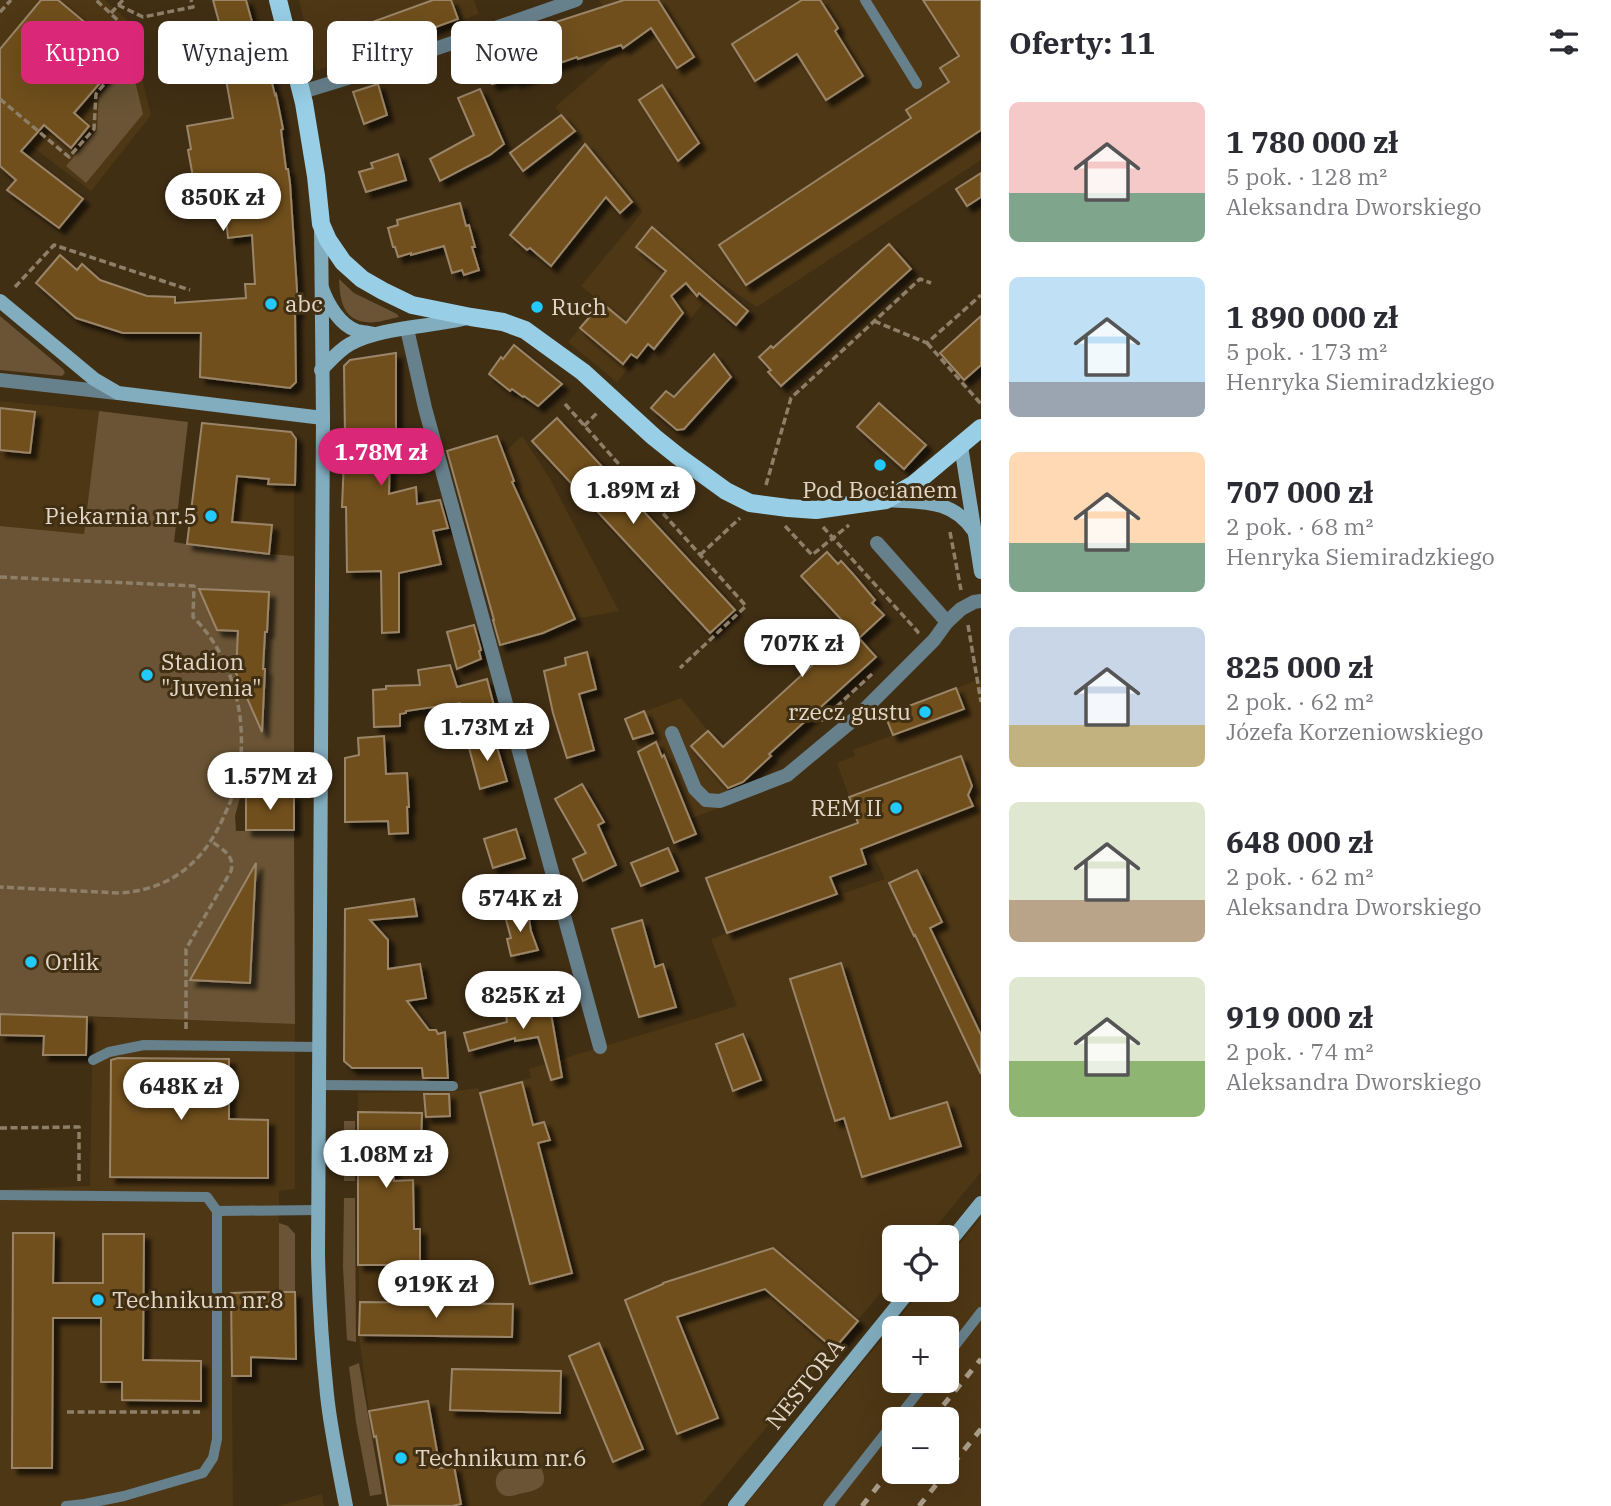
<!DOCTYPE html>
<html lang="pl">
<head>
<meta charset="utf-8">
<style>
  :root { --surface:#fff; --page:#f7f7f7; --text:#2b2b33; --muted:#7c7c81; --accent:#db2777 }
  body { margin:0; font-family:"IBM Plex Serif",serif; background:var(--page); color:var(--text); height:100vh; display:flex; flex-direction:column; font-size:26px; white-space:nowrap }
  * { box-sizing:border-box; margin:0 }
  p { font-size:23px; color:var(--muted) }
  .icon { flex:none; width:38px; height:38px; fill:none; stroke:currentColor; stroke-width:2; stroke-linecap:round; stroke-linejoin:round }
  .map { position:relative; flex:1; overflow:hidden }
  .drawer { display:flex; flex-direction:column; background:var(--surface); width:630px }
  .drawer>* { flex:none }
  .guide { position:absolute; left:21px; top:21px; width:665px; height:63px; display:flex; gap:14px }
  .buttons { position:absolute; left:882px; top:1225px; display:grid; gap:14px }
  .buttons a { display:grid; place-items:center; width:77px; height:77px; border-radius:10px; background:var(--surface); box-shadow:0 7px 28px #0002; font-size:35px }
  .price { position:absolute; translate:-50% -60px; padding:0 16px; border-radius:24px; background:#fff; color:#222; font-size:23px; line-height:46px; filter:drop-shadow(0 2px 4px #0008) }
  .price::after { content:''; position:absolute; left:50%; top:42px; width:21px; height:16px; margin-left:-10px; background:inherit; clip-path:polygon(0 0,100% 0,50% 100%) }
  .price.on { background:var(--accent); color:#fff }
  ul { padding:0; list-style:none }
  li { display:flex; align-items:center; gap:21px; height:175px; padding:0 28px }
  li span { display:grid; place-items:center; flex:none; width:196px; height:140px; border-radius:10px; color:#555 }
  li>.icon { margin-inline-start:auto }
  span .icon { width:84px; height:84px; fill:#fffc; stroke-width:1 }
  li b { font-size:30px }
  h2 { display:flex; justify-content:space-between; align-items:center; height:84px; padding:0 28px; font-size:30px }
  .chip { padding:0 24px; border-radius:10px; background:var(--surface); box-shadow:0 7px 28px #0002; font-size:24px; line-height:63px }
  .chip.on { background:var(--accent); color:#fff }
  main { display:flex; flex:1; min-height:0 }
  .map>svg:first-child { display:block }
  .built { fill:#4e3715; fill-rule:evenodd }
  .green { fill:#6a5435 }
  .building { fill:#6f4f1e; stroke:#9b8568; stroke-width:2; filter:url(#shadow) }
  .lines { fill:none; stroke-linecap:round; stroke-linejoin:round }
  .path { stroke:#8e7f69; stroke-width:3.5; stroke-dasharray:7 3.5; stroke-linecap:butt }
  .lane { stroke:#67818c; stroke-width:10 }
  .street { stroke:#67818c; stroke-width:14 }
  .secondary { stroke:#82adbf; stroke-width:14 }
  .primary { stroke:#98cfe7; stroke-width:18 }
  .rail { stroke:#ac9f8b; stroke-width:5; stroke-dasharray:9 9; stroke-linecap:butt }
  .poi-dot { fill:#21c9fd; stroke:#412f14; stroke-width:2.5 }
  .labels { text-anchor:middle; stroke-width:6; stroke-linejoin:round; paint-order:stroke }
  .poi-label { font-size:23px; fill:#e2d7c7; stroke:#412f14; text-anchor:start }
  .street-label { font-size:23px; fill:#e2d7c7; stroke:#412f14 }
</style>
</head>
<body>
<main>
<div class="map">
<svg width="981" height="1506" viewBox="0 0 981 1506">
  <defs>
    <filter id="shadow"><feDropShadow dx="6" dy="6" stdDeviation="2" flood-color="#0009"/></filter>
  </defs>
  <rect width="100%" height="100%" fill="#412f14"/>
  <g class="built">
    <polygon points="0,0 104,0 128,21 151,115 91,191 0,122"/>
    <polygon points="299,0 474,0 479,14 316,71"/>
    <polygon points="599,0 981,0 981,160 757,307 711,276 719,284 661,355 648,344 617,382 568,342 602,303 581,286 643,211 632,202 555,107 628,44"/>
    <polygon points="0,401 99,411 84,534 0,526"/>
    <polygon points="522,436 549,477 619,611 575,619 558,626 506,515 523,499 504,453"/>
    <polygon points="210,475 238,479 269,488 294,488 294,556 187,544 194,477 203,478"/>
    <polygon points="981,679 981,1172 927,1237 894,1237 894,1277 700,1506 387,1506 369,1411 359,1335 358,1093 456,1091 478,1088 480,1093 531,1078 529,1069 737,1006 711,939 885,879 870,847 867,846 837,763 855,756 853,750 893,735 885,715"/>
    <polygon points="681,698 708,731 691,747 730,790 734,802 667,828 646,764 643,765 625,719"/>
    <polygon points="93,1017 295,1024 295,1189 279,1191 279,1292 231,1294 233,1506 0,1506 0,1190 90,1186"/>
    <path d="M981 1217V1506H745L922 1290H947V1260ZM894 1328H947V1381H894ZM894 1419H947V1472H894Z"/>
    <polygon points="322,1494 324,1506 278,1506"/>
  </g>
  <g class="green">
    <polygon points="130,61 143,114 86,183 66,166 97,130 99,96"/>
    <path d="M339 279 354 293 397 314 399 317C389 319 375 324 365 322 342 319 340 298 339 279Z"/>
    <polygon points="0,316 63,369 65,373 62,376 0,370"/>
    <polygon points="99,411 188,422 174,542 208,548 294,556 294,794 241,794 235,816 236,831 294,830 295,1024 0,1013 0,526 84,534"/>
    <rect x="344" y="1121" width="11" height="60"/>
    <polygon points="344,1198 355,1198 356,1342 347,1340 343,1267"/>
    <polygon points="279,1223 288,1226 295,1234 295,1292 279,1292"/>
    <polygon points="359,1363 382,1494 370,1496 356,1422 349,1367"/>
    <path d="M528 1463H533L541 1468C550 1486 538 1490 523 1493 518 1494 512 1497 507 1496 495 1495 492 1477 501 1471 508 1466 520 1465 528 1463Z"/>
  </g>
  <g class="building">
    <polygon points="41,0 58,0 124,55 74,113 89,126 71,148 44,125 21,151 83,199 59,228 7,190 16,180 0,166 0,49"/>
    <polygon points="213,0 246,0 257,40 261,39 275,95 276,94 283,129 281,130 286,169 288,169 290,183 297,290 297,312 295,312 296,382 290,388 200,377 201,333 123,333 76,318 36,283 60,255 77,270 82,264 100,280 147,296 175,297 175,303 246,298 245,284 255,284 252,235 228,238 223,189 196,193 188,150 191,149 187,126 233,118 225,74 223,74 218,49 226,48"/>
    <polygon points="433,0 451,0 458,19 373,50 364,25"/>
    <polygon points="624,0 658,0 694,57 677,68 651,28 623,48 621,45 578,59 577,57 531,73 532,76 515,82 513,78 492,84 479,52 495,46 495,44 524,34 525,35 553,23"/>
    <polygon points="802,0 820,0 838,28 835,31 863,76 826,100 797,54 755,81 732,44"/>
    <polygon points="923,0 981,0 981,130 746,285 719,245 911,118 906,110 949,82 940,68 959,56"/>
    <polygon points="378,84 387,115 364,124 353,92"/>
    <polygon points="662,85 699,143 678,161 639,100"/>
    <polygon points="480,89 504,144 490,155 440,181 430,159 474,135 458,98"/>
    <polygon points="561,115 575,131 523,171 510,153"/>
    <polygon points="585,144 632,202 620,213 606,197 551,266 530,248 527,250 510,235"/>
    <polygon points="398,154 406,180 366,192 359,172 373,168 371,163"/>
    <polygon points="981,173 981,197 967,206 956,189"/>
    <polygon points="460,203 466,226 469,225 475,247 472,247 479,270 464,275 462,270 452,273 444,246 411,255 411,253 398,257 395,247 393,247 388,228 398,225 397,220"/>
    <polygon points="652,227 748,311 736,325 699,293 697,296 686,283 671,296 683,313 654,349 648,344 637,358 631,354 623,364 580,328 602,303 626,323 666,271 636,247"/>
    <polygon points="889,244 911,269 781,386 768,372 771,370 759,357 771,346 773,348"/>
    <polygon points="981,316 981,365 964,380 940,353"/>
    <polygon points="514,345 562,384 538,406 524,396 523,397 512,389 510,391 489,374 501,357 503,359"/>
    <polygon points="396,353 396,449 390,449 389,494 416,487 417,504 440,500 448,528 433,531 441,564 399,573 399,632 382,633 381,571 347,572 346,507 342,507 345,436 344,366 350,360"/>
    <polygon points="714,354 731,377 684,429 677,430 651,408 666,391 674,397"/>
    <polygon points="879,403 926,445 904,469 857,427"/>
    <polygon points="0,408 35,412 30,453 0,450"/>
    <polygon points="557,418 735,610 710,633 532,441"/>
    <polygon points="202,423 291,432 296,439 295,485 268,484 269,479 237,476 232,522 272,525 269,554 187,544"/>
    <polygon points="497,436 514,481 512,482 575,619 543,633 500,645 493,620 494,620 447,451"/>
    <polygon points="827,552 838,564 841,561 853,574 875,600 872,603 884,615 859,638 856,635 876,657 769,754 771,756 743,782 728,788 691,746 708,731 723,747 851,630 801,576"/>
    <polygon points="199,589 269,592 267,632 265,632 263,669 265,669 262,732 236,673 238,631 217,630"/>
    <polygon points="474,625 481,650 479,651 481,659 457,669 447,632"/>
    <polygon points="587,652 596,689 579,694 594,750 567,758 553,713 544,671 566,665 565,658"/>
    <polygon points="450,665 457,687 487,679 499,725 466,725 460,703 406,711 406,713 400,714 400,726 374,727 373,690 386,689 386,686 420,685 418,670"/>
    <polygon points="956,688 964,709 893,735 885,715"/>
    <polygon points="644,711 653,733 633,739 625,719"/>
    <polygon points="384,736 386,774 407,773 409,807 407,807 408,833 389,834 388,821 345,822 345,758 359,755 358,738"/>
    <polygon points="494,737 507,781 480,789 468,744"/>
    <polygon points="656,742 662,757 664,755 696,834 674,843 638,752"/>
    <polygon points="961,756 972,786 968,795 973,806 861,849 866,864 830,877 837,894 727,933 706,878 858,823 849,797"/>
    <polygon points="582,784 604,822 598,825 616,865 583,881 573,859 586,853 555,799"/>
    <rect x="246" y="794" width="48" height="36"/>
    <polygon points="516,829 525,858 493,868 484,839"/>
    <polygon points="668,848 678,871 641,886 631,863"/>
    <polygon points="256,863 250,983 190,980 225,918"/>
    <polygon points="917,870 942,922 930,928 981,1035 981,1074 915,935 914,936 889,883"/>
    <polygon points="414,899 417,916 370,920 388,940 388,969 420,964 426,998 407,1001 429,1030 436,1030 438,1034 445,1032 448,1078 423,1078 422,1068 352,1068 344,1061 345,909"/>
    <polygon points="528,912 531,931 538,950 511,956 507,939 511,938 505,916"/>
    <polygon points="642,920 655,967 663,964 676,1007 639,1017 612,929"/>
    <polygon points="841,963 890,1119 947,1102 961,1146 862,1177 844,1118 835,1121 790,979"/>
    <polygon points="548,996 562,1077 551,1080 538,1037 515,1041 515,1038 469,1051 464,1033 507,1022 506,1015 511,1014 509,1003"/>
    <polygon points="0,1014 87,1017 86,1055 43,1055 44,1036 0,1035"/>
    <polygon points="743,1034 761,1080 733,1091 716,1044"/>
    <polygon points="118,1058 229,1059 229,1119 268,1120 268,1178 110,1177 111,1060"/>
    <polygon points="522,1082 533,1125 544,1122 550,1140 538,1143 572,1273 530,1284 480,1093"/>
    <polygon points="424,1094 449,1094 450,1116 426,1117"/>
    <polygon points="358,1112 422,1113 421,1148 393,1148 394,1181 413,1180 414,1229 420,1229 420,1265 358,1265"/>
    <polygon points="13,1233 54,1233 53,1283 103,1283 103,1234 144,1234 143,1360 201,1361 201,1401 122,1400 122,1382 101,1382 101,1318 53,1318 52,1468 12,1468"/>
    <polygon points="773,1248 858,1321 834,1349 765,1289 677,1317 718,1418 677,1434 625,1300 663,1284 663,1283"/>
    <polygon points="258,1292 295,1292 296,1359 251,1357 251,1376 232,1376 231,1293"/>
    <polygon points="360,1302 513,1304 512,1337 359,1335"/>
    <polygon points="599,1343 643,1449 613,1462 569,1356"/>
    <polygon points="452,1369 561,1371 560,1413 450,1410"/>
    <polygon points="428,1401 440,1468 454,1466 461,1504 452,1506 388,1506 376,1436 374,1437 369,1411"/>
  </g>
  <g class="lines">
    <g class="path">
      <polyline points="118,5 143,17 193,7 191,0"/>
      <polyline points="0,12 11,0"/>
      <polyline points="111,13 123,0"/>
      <polyline points="0,99 69,157 94,129 96,94 129,54 123,25 96,0"/>
      <polyline points="15,287 54,245 190,290"/>
      <polyline points="874,321 927,343 981,295"/>
      <polyline points="927,343 981,404"/>
      <polyline points="565,404 746,606 680,668"/>
      <polyline points="584,426 598,412"/>
      <polyline points="766,485 791,398 920,279 931,283"/>
      <polyline points="641,489 663,470"/>
      <polyline points="785,526 812,555 849,525"/>
      <polyline points="823,527 918,632 916,633"/>
      <polyline points="950,532 961,590"/>
      <polyline points="700,555 740,518"/>
      <path d="M0 577 194 586 193 617C232 655 248 717 239 770 237 786 231 801 224 816 204 862 171 890 119 893L0 887"/>
      <polyline points="968,625 981,702"/>
      <polyline points="821,721 872,674"/>
      <path d="M186 1029V949L231 871C235 855 223 850 211 841"/>
      <polyline points="0,1128 79,1127 79,1182"/>
      <polyline points="67,1412 201,1412"/>
    </g>
    <g class="lane">
      <polyline points="865,0 917,84"/>
      <polyline points="93,1060 109,1052 144,1045 319,1047"/>
      <polyline points="319,1085 453,1086"/>
      <polyline points="0,1195 207,1197 217,1211 318,1210"/>
      <polyline points="947,1356 981,1312"/>
      <polyline points="897,1419 927,1381"/>
      <polyline points="66,1506 85,1504 124,1496 203,1473 213,1458 217,1439 217,1211"/>
      <polyline points="828,1506 894,1422"/>
    </g>
    <g class="street">
      <polyline points="302,92 380,68 576,0"/>
      <polyline points="407,329 425,408 600,1047"/>
      <polyline points="0,380 117,393"/>
      <polyline points="877,543 947,622"/>
      <polyline points="672,733 695,789 706,800 720,801 787,775 858,716 934,640 947,622 961,609 974,602 981,601"/>
    </g>
    <g class="secondary">
      <path d="M321 226 323 418 318 1255C319 1302 322 1348 327 1395 331 1432 339 1469 346 1506"/>
      <path d="M322 288C328 305 340 325 357 331 362 332 369 333 374 334"/>
      <polyline points="0,301 94,379 118,393 323,418"/>
      <path d="M321 370C330 361 339 350 350 344 380 327 432 327 467 318"/>
      <polyline points="961,446 981,572"/>
      <path d="M886 500C922 503 951 498 974 531"/>
      <polyline points="947,1245 981,1203"/>
      <polyline points="735,1506 910,1290"/>
    </g>
    <polyline class="primary" points="278,0 304,103 316,176 321,224 328,240 343,262 362,279 383,291 412,305 471,317 503,322 525,330 583,372 654,437 679,457 726,491 750,503 788,508 816,510 886,500 914,484 981,428"/>
    <g class="rail">
      <polyline points="932,1419 981,1359"/>
      <polyline points="862,1506 894,1466"/>
      <polyline points="919,1506 981,1429"/>
    </g>
  </g>
  <g class="poi-dot">
    <circle cx="271" cy="304" r="7"/>
    <circle cx="537" cy="307" r="7"/>
    <circle cx="880" cy="465" r="7"/>
    <circle cx="211" cy="516" r="7"/>
    <circle cx="147" cy="675" r="7"/>
    <circle cx="925" cy="712" r="7"/>
    <circle cx="896" cy="808" r="7"/>
    <circle cx="31" cy="962" r="7"/>
    <circle cx="98" cy="1300" r="7"/>
    <circle cx="401" cy="1458" r="7"/>
  </g>
  <g class="labels">
    <g class="poi-label">
      <text x="285" y="312">abc</text>
      <text x="551" y="315">Ruch</text>
      <text x="880" y="498" text-anchor="middle">Pod Bocianem</text>
      <text x="197" y="524" text-anchor="end">Piekarnia nr.5</text>
      <text x="161" y="670">Stadion<tspan x="161" dy="26">"Juvenia"</tspan></text>
      <text x="911" y="720" text-anchor="end">rzecz gustu</text>
      <text x="882" y="816" text-anchor="end">REM II</text>
      <text x="45" y="970">Orlik</text>
      <text x="112" y="1308">Technikum nr.8</text>
      <text x="415" y="1466">Technikum nr.6</text>
    </g>
    <g class="street-label">
      <text transform="translate(805 1384) rotate(-51)" y="8">NESTORA</text>
    </g>
  </g>
</svg>
<div class="buttons">
<a><svg class="icon" aria-label="locate" viewBox="0 0 24 24"><circle cx="12" cy="12" r="6"/><path d="M12 2v4M12 18v4M2 12h4M18 12h4"/></svg></a>
<a>+</a>
<a>−</a>
</div>
<b class="price" style="left:223px;top:233px">850K zł</b>
<b class="price on" style="left:381px;top:488px">1.78M zł</b>
<b class="price" style="left:633px;top:526px">1.89M zł</b>
<b class="price" style="left:802px;top:679px">707K zł</b>
<b class="price" style="left:487px;top:763px">1.73M zł</b>
<b class="price" style="left:270px;top:812px">1.57M zł</b>
<b class="price" style="left:520px;top:934px">574K zł</b>
<b class="price" style="left:523px;top:1031px">825K zł</b>
<b class="price" style="left:181px;top:1122px">648K zł</b>
<b class="price" style="left:386px;top:1190px">1.08M zł</b>
<b class="price" style="left:436px;top:1320px">919K zł</b>
<div class="guide">
<a class="chip on">Kupno</a>
<a class="chip">Wynajem</a>
<a class="chip">Filtry</a>
<a class="chip">Nowe</a>
</div>
</div>
<section class="drawer">
<h2>Oferty: 11<svg class="icon" aria-label="filters" viewBox="0 0 24 24"><path d="M4 7h16M4 17h16"/><circle cx="9" cy="7" r="2"/><circle cx="15" cy="17" r="2"/></svg></h2>
<ul>
<li><span style="background:linear-gradient(#f6c9c9 65%,#7fa58c 0)"><svg class="icon" aria-label="home" viewBox="0 0 24 24"><path d="M3 11l9-7 9 7M6 9v11h12V9"/></svg></span><div><b>1 780 000 zł</b><p>5 pok. · 128 m²</p><p>Aleksandra Dworskiego</p></div></li>
<li><span style="background:linear-gradient(#bfe0f5 75%,#9aa5b1 0)"><svg class="icon" aria-label="home" viewBox="0 0 24 24"><path d="M3 11l9-7 9 7M6 9v11h12V9"/></svg></span><div><b>1 890 000 zł</b><p>5 pok. · 173 m²</p><p>Henryka Siemiradzkiego</p></div></li>
<li><span style="background:linear-gradient(#ffd9b3 65%,#7fa58c 0)"><svg class="icon" aria-label="home" viewBox="0 0 24 24"><path d="M3 11l9-7 9 7M6 9v11h12V9"/></svg></span><div><b>707 000 zł</b><p>2 pok. · 68 m²</p><p>Henryka Siemiradzkiego</p></div></li>
<li><span style="background:linear-gradient(#c9d6e8 70%,#c2b280 0)"><svg class="icon" aria-label="home" viewBox="0 0 24 24"><path d="M3 11l9-7 9 7M6 9v11h12V9"/></svg></span><div><b>825 000 zł</b><p>2 pok. · 62 m²</p><p>Józefa Korzeniowskiego</p></div></li>
<li><span style="background:linear-gradient(#dfe7d0 70%,#b9a48a 0)"><svg class="icon" aria-label="home" viewBox="0 0 24 24"><path d="M3 11l9-7 9 7M6 9v11h12V9"/></svg></span><div><b>648 000 zł</b><p>2 pok. · 62 m²</p><p>Aleksandra Dworskiego</p></div></li>
<li><span style="background:linear-gradient(#dfe7d0 60%,#8fb573 0)"><svg class="icon" aria-label="home" viewBox="0 0 24 24"><path d="M3 11l9-7 9 7M6 9v11h12V9"/></svg></span><div><b>919 000 zł</b><p>2 pok. · 74 m²</p><p>Aleksandra Dworskiego</p></div></li>
</ul>
</section>
</main>
</body>
</html>
